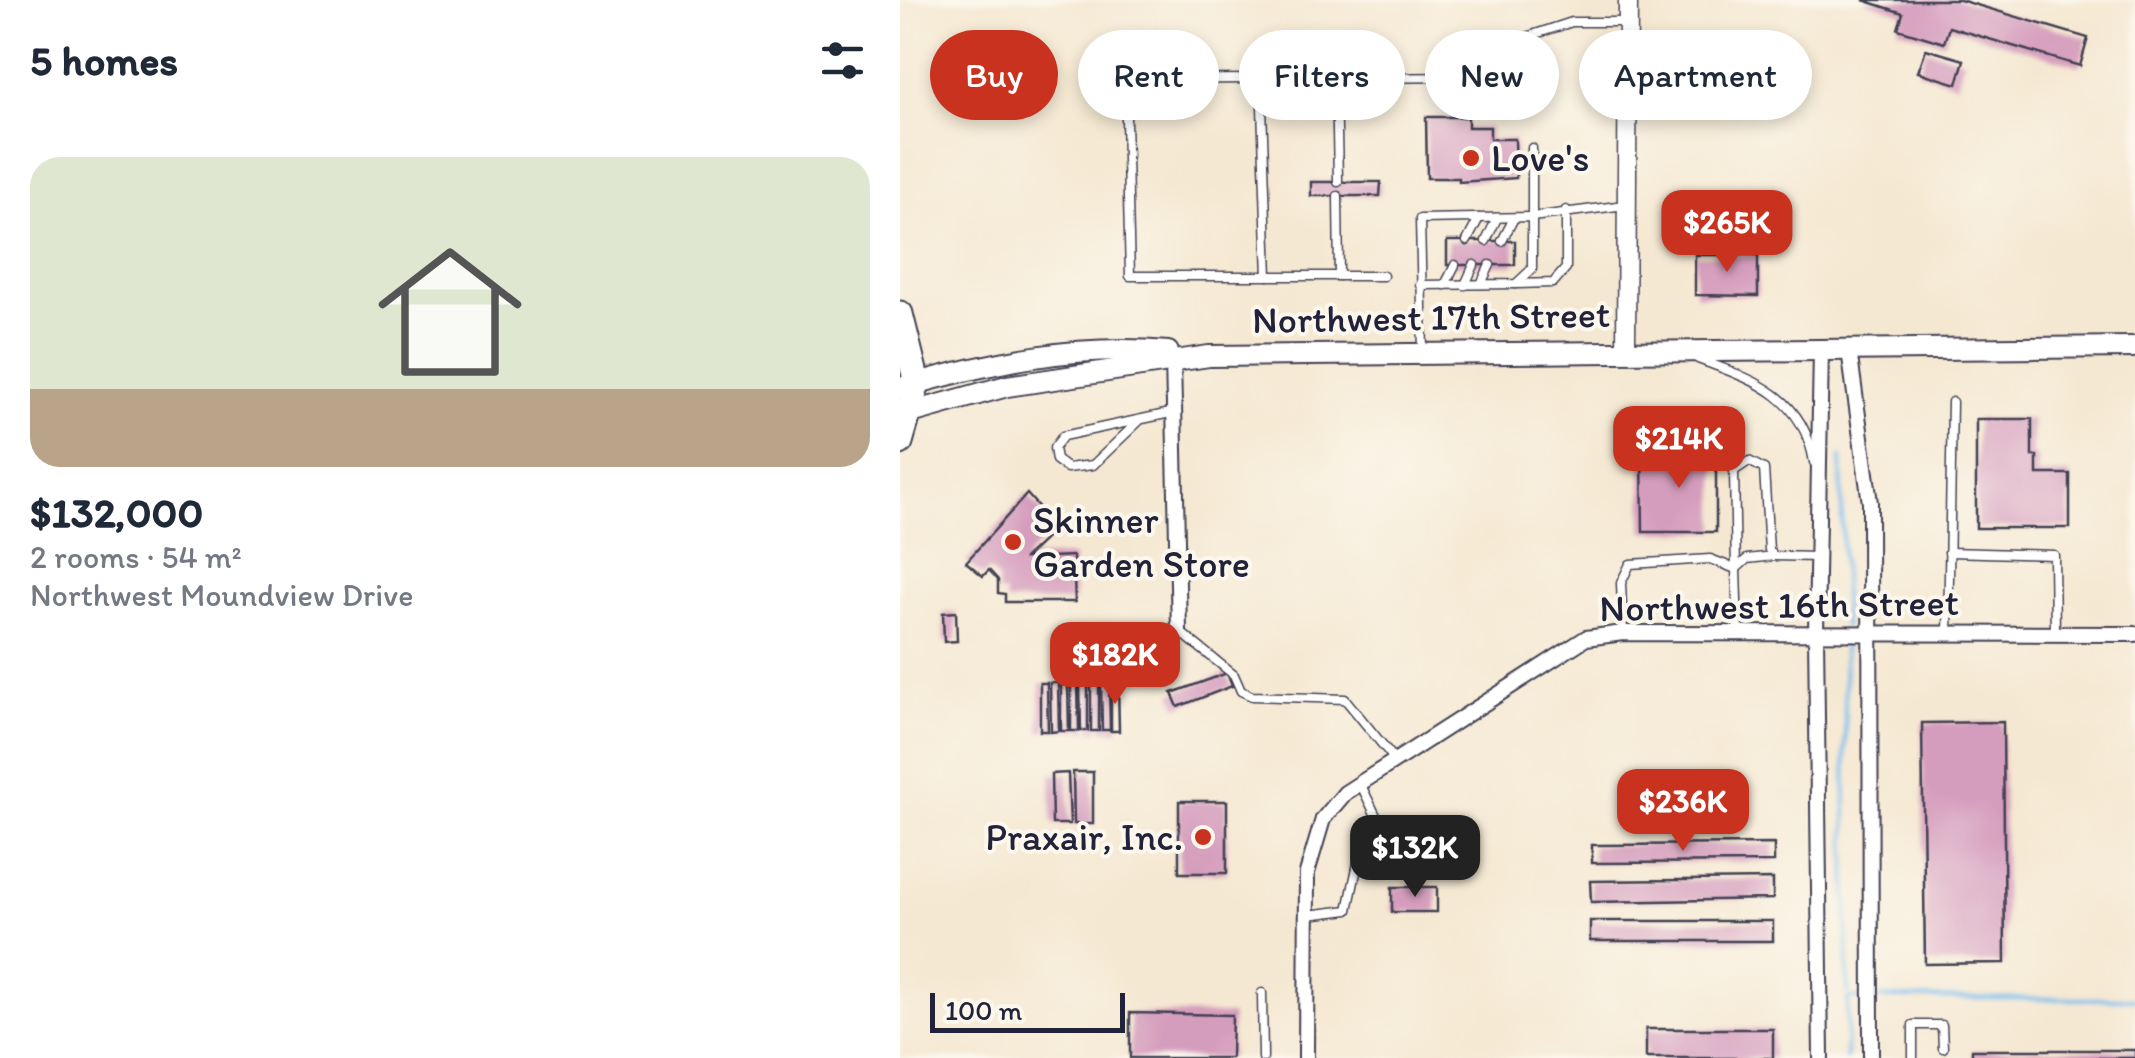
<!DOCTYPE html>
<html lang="en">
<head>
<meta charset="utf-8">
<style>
  :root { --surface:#fff; --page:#f2f2f3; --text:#1f2937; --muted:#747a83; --line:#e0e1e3; --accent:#c8321e }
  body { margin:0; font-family:Itim,sans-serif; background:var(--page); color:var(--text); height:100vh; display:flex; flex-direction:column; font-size:38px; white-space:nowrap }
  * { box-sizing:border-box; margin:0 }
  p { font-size:32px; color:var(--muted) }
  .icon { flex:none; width:55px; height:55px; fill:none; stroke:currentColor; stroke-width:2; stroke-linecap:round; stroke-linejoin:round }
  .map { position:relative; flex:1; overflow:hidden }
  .side { display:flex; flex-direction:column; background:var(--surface); width:900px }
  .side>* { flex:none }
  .guide { position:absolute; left:30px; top:30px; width:950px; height:90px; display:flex; gap:20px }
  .scale { position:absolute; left:30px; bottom:25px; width:195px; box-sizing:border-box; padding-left:10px; border:5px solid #22223b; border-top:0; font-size:28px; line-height:35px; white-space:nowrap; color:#22223b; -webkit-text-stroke:8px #fbf7ec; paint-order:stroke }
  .price { position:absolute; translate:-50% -85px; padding:0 22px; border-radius:20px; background:var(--accent); color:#fff; font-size:32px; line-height:65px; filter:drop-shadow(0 2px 5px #0008) }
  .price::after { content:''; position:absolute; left:50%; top:60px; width:30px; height:22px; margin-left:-15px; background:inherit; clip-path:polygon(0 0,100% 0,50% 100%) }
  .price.selected { background:#222; color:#fff }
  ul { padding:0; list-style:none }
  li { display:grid; align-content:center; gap:20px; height:530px; padding:0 30px }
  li+li { border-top:2px solid var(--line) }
  li span { display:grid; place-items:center; height:310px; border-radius:30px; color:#555 }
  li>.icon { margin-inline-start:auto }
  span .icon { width:180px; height:180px; fill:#fffc; stroke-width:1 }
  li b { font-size:42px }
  h2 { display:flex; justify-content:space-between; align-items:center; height:120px; padding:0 30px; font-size:42px }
  .pill { padding:0 35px; border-radius:45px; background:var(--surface); box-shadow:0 5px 15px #0003; font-size:35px; line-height:90px }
  .pill.selected { background:var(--accent); color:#fff }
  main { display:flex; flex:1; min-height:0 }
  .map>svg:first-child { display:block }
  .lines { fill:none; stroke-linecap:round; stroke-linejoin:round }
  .stream { stroke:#75bcec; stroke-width:4 }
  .building { fill:#d59dbd }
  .service-casing { stroke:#424052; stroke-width:11 }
  .minor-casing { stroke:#424052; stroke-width:18 }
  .tertiary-casing { stroke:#424052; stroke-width:21 }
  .secondary-casing { stroke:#424052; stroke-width:24 }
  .motorway-casing { stroke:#424052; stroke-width:29 }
  .service { stroke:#fff; stroke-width:8 }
  .minor { stroke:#fff; stroke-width:14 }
  .tertiary { stroke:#fff; stroke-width:18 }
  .secondary { stroke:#fff; stroke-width:20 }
  .motorway { stroke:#fff; stroke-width:25 }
  .poi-dot { fill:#c8321e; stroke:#fbf7ec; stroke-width:4 }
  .labels { text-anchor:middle; stroke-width:8; stroke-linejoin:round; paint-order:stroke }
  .poi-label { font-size:38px; fill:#22223b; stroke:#fbf7ec; text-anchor:start }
  .street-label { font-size:38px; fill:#22223b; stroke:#fbf7ec }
</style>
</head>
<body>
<main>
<section class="side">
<h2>5 homes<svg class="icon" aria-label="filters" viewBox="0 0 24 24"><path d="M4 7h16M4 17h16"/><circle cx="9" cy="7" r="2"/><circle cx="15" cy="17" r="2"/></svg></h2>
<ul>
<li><span style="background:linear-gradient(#dfe7d0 75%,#b9a48a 0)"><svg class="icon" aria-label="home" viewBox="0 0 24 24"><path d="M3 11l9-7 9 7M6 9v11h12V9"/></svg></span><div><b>$132,000</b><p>2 rooms · 54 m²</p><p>Northwest Moundview Drive</p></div></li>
</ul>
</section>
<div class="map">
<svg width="1235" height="1058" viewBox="0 0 1235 1058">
  <rect width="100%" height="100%" fill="#fbf7ec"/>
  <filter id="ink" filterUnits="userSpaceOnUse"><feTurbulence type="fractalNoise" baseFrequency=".01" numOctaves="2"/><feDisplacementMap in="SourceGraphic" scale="20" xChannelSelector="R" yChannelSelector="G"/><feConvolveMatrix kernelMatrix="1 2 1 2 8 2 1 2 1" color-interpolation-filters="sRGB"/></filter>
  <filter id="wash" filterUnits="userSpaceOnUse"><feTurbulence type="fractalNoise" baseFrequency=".0048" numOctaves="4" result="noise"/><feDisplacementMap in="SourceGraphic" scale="40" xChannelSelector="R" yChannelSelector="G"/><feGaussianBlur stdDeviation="2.25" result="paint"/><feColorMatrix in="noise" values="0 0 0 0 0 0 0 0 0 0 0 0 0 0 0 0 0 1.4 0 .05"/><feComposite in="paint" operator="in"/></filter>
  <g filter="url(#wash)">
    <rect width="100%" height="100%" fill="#f5e8d2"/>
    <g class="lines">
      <g class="stream">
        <polyline points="941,456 944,627"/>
        <polyline points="944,637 948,992"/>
        <polyline points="979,998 1235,999"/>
        <polyline points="946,1058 948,998 964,998"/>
      </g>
    </g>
    <g id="blocks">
      <g class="building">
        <polygon points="963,0 1060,0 1188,38 1180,66 1049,27 1044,43 998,29 1003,13"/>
        <polygon points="1026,49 1064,60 1057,84 1018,72"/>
        <polygon points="526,117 568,117 568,127 590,127 590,139 615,139 616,178 559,182 559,178 527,178"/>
        <polygon points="411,182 481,182 480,196 411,196"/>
        <rect x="547" y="241" width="68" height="24"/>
        <polygon points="795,255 858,255 858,296 795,295"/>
        <polygon points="1076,419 1132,419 1132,456 1137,456 1137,474 1170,474 1170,528 1076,528"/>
        <polygon points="816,450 816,532 743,532 742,451"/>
        <polygon points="127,494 157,528 125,558 173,556 175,602 105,602 105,594 98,593 98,580 89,570 83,576 66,562"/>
        <polygon points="56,612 57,641 44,642 43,613"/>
        <polygon points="327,673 332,686 278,707 272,693"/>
        <polygon points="171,682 178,682 179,731 171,731"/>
        <rect x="191" y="682" width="8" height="49"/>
        <polygon points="201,682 209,682 210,730 202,730"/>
        <polygon points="211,682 218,682 219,731 211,731"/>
        <polygon points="140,683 147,683 148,731 140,731"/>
        <polygon points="150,683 158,683 159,731 151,732"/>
        <polygon points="161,683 168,683 169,731 161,731"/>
        <polygon points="180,683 188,683 188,731 181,731"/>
        <polygon points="1103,722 1105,963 1025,964 1022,723"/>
        <polygon points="173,772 193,772 193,824 174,824"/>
        <polygon points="168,773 170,824 152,824 151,774"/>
        <rect x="279" y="801" width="48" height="72"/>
        <polygon points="874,844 874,862 692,863 692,845"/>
        <polygon points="873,879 873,899 691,902 690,881"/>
        <rect x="492" y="887" width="45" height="25"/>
        <rect x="690" y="921" width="183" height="20"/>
        <polygon points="230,1013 332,1015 331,1058 230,1058"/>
        <rect x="746" y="1029" width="127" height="29"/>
        <rect x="1072" y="1050" width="163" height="8"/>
      </g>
    </g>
  </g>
  <g filter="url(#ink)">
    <use href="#blocks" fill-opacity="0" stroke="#424052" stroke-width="2.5"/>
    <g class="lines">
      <defs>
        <g id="service">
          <polyline points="436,78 438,182"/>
          <polyline points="361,79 368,276"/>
          <polyline points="632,148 632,217 725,205"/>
          <polyline points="438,196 439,276"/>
          <polyline points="567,241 579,218"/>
          <polyline points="586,241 597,218"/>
          <polyline points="602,241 614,218"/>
          <polyline points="483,276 230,276 225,80 570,77 617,40 672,22 728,22"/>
          <polyline points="581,284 590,265"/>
          <polyline points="616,284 653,283 666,268 666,210"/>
          <polyline points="520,285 616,284 632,269 632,217 520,219 523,351"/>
          <polyline points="545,285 555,265"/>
          <polyline points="565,285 574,265"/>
          <path d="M798 359C854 380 903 395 914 462"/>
          <polyline points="239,421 193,465 167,468 156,460 154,448 163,436 275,412"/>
          <polyline points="1049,552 1154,555 1155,634"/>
          <polyline points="836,569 834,471 849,461 864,469 869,550 874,556 917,557"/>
          <polyline points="836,569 847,559 874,556"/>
          <polyline points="279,631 334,675 341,691 352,696 445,699 495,760"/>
          <polyline points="723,633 721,583 730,564 810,559 836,569 838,633"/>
          <polyline points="1048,635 1052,402"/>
          <polyline points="408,915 448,910 459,858 478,831 479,822 460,783"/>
          <polyline points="362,993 363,1058"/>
          <polyline points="1013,1058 1013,1025 1042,1025 1043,1048"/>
        </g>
        <g id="minor">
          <polyline points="949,350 970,503 971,1058"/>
          <polyline points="273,359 279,631"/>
          <polyline points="406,1058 407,873 423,819 445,793 686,638 723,633 1235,634"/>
          <polyline points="921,1058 916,633 921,349"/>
        </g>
        <polyline id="tertiary" points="726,350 728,0"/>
        <g id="secondary">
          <path d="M0 388C89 362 175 344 268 352"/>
          <polyline points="0,416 107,386 309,356 1235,347"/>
        </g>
        <polyline id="motorway" points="0,314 17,383 0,442"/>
      </defs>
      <use href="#service" class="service-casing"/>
      <use href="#minor" class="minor-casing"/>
      <use href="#tertiary" class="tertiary-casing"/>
      <use href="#secondary" class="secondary-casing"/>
      <use href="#motorway" class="motorway-casing"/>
      <use href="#service" class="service"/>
      <use href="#minor" class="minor"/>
      <use href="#tertiary" class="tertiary"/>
      <use href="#secondary" class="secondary"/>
      <use href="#motorway" class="motorway"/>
    </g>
  </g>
  <g class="poi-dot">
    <circle cx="571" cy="158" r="10"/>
    <circle cx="113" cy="542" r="10"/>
    <circle cx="303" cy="837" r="10"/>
  </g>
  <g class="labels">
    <g class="poi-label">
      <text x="591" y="171">Love's</text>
      <text x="133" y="533">Skinner<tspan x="133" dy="44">Garden Store</tspan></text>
      <text x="283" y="850" text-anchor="end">Praxair, Inc.</text>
    </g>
    <g class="street-label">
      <text transform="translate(531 317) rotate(-1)" y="13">Northwest 17th Street</text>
      <text transform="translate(879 605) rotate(-1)" y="13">Northwest 16th Street</text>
    </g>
  </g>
</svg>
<div class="scale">100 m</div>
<b class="price" style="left:827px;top:275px">$265K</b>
<b class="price" style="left:779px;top:491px">$214K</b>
<b class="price" style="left:215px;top:707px">$182K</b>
<b class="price" style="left:783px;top:854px">$236K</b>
<b class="price selected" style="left:515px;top:900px">$132K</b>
<div class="guide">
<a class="pill selected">Buy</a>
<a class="pill">Rent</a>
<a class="pill">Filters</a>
<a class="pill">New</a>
<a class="pill">Apartment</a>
</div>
</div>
</main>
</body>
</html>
